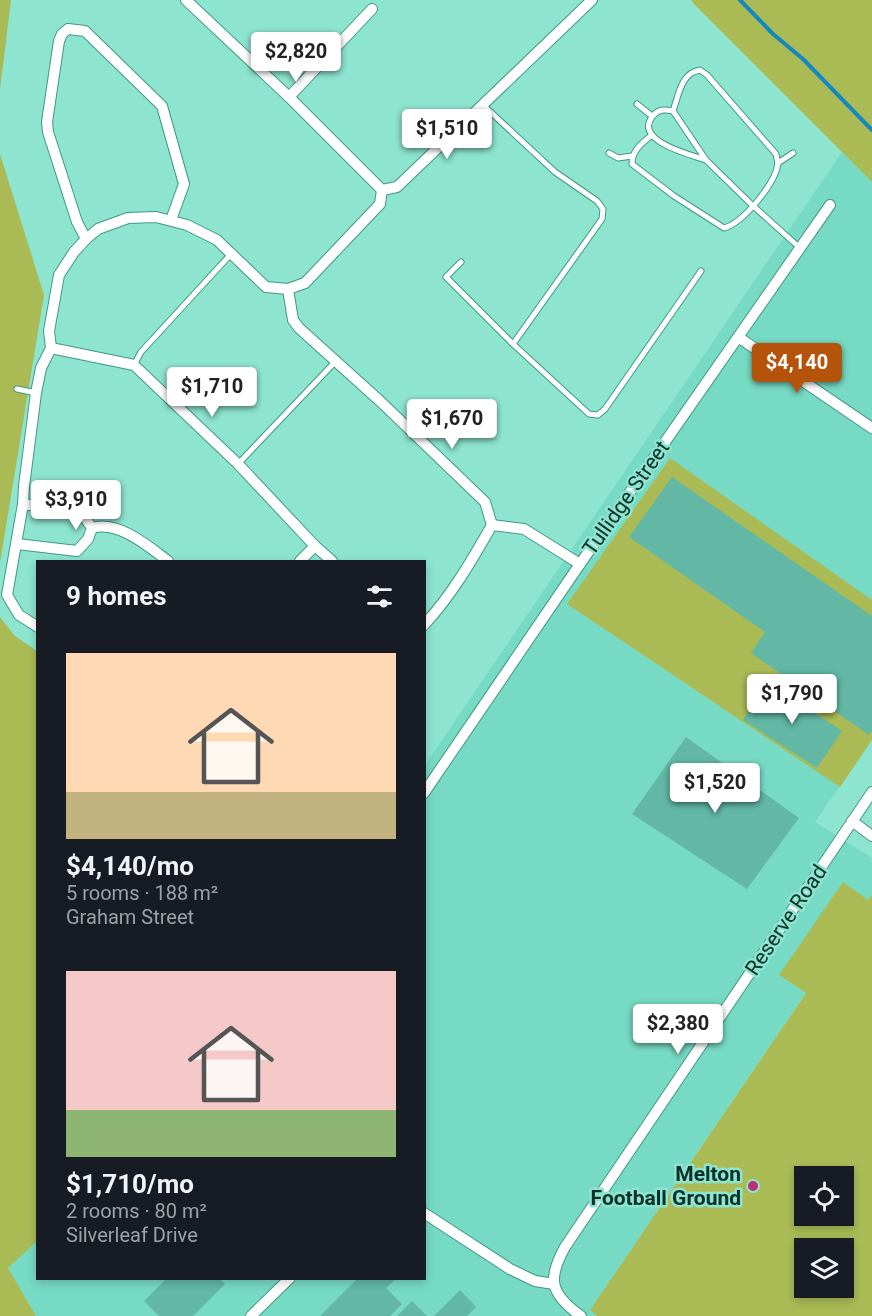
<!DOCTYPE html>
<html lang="en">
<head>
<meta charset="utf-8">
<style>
  :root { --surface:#171b24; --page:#242831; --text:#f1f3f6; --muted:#9ea1a6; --accent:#b45309 }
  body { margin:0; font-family:Roboto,sans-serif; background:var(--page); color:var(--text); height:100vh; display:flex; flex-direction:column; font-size:22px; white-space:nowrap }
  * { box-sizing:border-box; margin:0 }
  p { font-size:20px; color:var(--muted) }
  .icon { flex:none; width:33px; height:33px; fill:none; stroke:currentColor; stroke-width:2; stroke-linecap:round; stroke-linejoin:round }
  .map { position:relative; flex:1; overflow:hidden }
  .side { position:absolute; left:36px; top:560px; width:390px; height:720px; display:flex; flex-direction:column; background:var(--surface); border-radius:0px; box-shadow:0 3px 9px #0003 }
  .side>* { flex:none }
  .fabs { position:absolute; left:794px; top:1166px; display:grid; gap:12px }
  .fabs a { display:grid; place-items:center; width:60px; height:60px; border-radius:0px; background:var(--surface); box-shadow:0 3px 9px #0003; font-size:30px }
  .price { position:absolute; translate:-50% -51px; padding:0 14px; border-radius:6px; background:#fff; color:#222; font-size:20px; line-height:39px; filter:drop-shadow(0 2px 3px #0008) }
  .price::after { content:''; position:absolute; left:50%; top:36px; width:18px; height:14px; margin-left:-9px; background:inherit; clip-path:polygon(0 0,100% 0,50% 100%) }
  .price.current { background:var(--accent); color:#fff }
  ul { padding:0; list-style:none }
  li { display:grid; align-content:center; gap:12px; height:318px; padding:0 30px }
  li span { display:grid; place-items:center; height:186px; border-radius:0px; color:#555 }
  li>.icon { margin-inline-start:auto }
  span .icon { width:108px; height:108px; fill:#fffc; stroke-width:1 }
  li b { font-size:26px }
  h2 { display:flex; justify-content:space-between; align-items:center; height:72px; padding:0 30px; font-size:26px }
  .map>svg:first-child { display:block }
  .built { fill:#77dac4 }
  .green { fill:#aabb56; fill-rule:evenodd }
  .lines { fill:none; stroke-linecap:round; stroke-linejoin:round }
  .stream { stroke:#1489c1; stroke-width:4 }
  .building { fill:#62b8a5 }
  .lane-casing { stroke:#409886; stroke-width:7 }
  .street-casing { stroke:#409886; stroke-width:12 }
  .lane { stroke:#fff; stroke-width:5 }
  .street { stroke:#fff; stroke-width:10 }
  .poi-dot { fill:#ba3270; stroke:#8de4cf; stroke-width:2 }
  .labels { text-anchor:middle; stroke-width:5; stroke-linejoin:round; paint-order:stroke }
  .street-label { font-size:21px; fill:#0a3029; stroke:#8de4cf }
  .poi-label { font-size:21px; font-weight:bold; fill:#0a3029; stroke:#8de4cf; text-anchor:end }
</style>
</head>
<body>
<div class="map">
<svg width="872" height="1316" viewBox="0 0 872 1316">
  <rect width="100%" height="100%" fill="#8de4cf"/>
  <polygon class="built" points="842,152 872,182 872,740 815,822 872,858 872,895 590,1310 597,1316 36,1316 8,1268 37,1240 38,1278 424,1278 425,765"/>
  <g class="green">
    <polygon points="0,0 11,0 0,90"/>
    <polygon points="691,0 872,0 872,182 694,4"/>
    <polygon points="0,154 44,295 0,563"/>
    <polygon points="670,458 872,600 872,740 840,787 567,604"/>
    <polygon points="0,617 15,636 37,651 38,1240 8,1268 36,1316 0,1316"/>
    <path d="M843 882 868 900 872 895V1316H597L590 1310 806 993 779 975ZM804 1176H843V1215H804ZM804 1248H843V1287H804Z"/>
  </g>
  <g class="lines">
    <polyline class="stream" points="740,0 773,34 803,59 872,130"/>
  </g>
  <g class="building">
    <polygon points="672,477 872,616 872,731 869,735 751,653 765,632 629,537"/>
    <polygon points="768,682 842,731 817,768 743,720"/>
    <polygon points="686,737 799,818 747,889 632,814"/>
    <polygon points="167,1278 219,1278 225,1284 193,1316 159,1316 144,1301"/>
    <polygon points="358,1278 397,1278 386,1288 402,1304 390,1316 320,1316"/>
    <polygon points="460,1290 476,1307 467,1316 434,1316"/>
    <polygon points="412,1301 427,1316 397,1316"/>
  </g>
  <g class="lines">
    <defs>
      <g id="lane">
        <polyline points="637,104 652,116"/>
        <polyline points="483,105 555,172 597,201 603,209 602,219 513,344 589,414 598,415 605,409 701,271"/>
        <path d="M652 135C642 143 632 150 632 164L674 196 724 228C743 223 776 183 778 163 778 163 776 155 776 154L707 75 700 70C681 73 679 94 673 111"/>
        <polyline points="609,153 618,158 632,156"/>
        <path d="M706 160C691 155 634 141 652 117 658 109 664 109 673 111L706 160 751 204 800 248"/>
        <polyline points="778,163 793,153"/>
        <polyline points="461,262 446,277 513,344"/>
        <polyline points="134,365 141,352 231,254"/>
        <polyline points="17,389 36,393"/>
        <polyline points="238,464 335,362"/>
      </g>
      <g id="street">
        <polyline points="186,0 289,97 382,190"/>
        <polyline points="289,97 372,9"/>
        <polyline points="86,239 77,222 48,132 47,122 59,41 62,34 68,29 85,31 162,106 184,184 171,220"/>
        <path d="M288 289 293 320 299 328 381 402 485 502 492 525C472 560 452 595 424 625"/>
        <polyline points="738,337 872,428"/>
        <polyline points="51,348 134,365 238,464 315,546 332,561"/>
        <polyline points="492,525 524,529 580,564"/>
        <path d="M92 528C118 520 148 546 168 561"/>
        <polyline points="17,544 77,551 88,539 92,528 83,515 75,512 23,504"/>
        <polyline points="300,561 315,546"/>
        <polyline points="38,627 19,615 7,595 23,504 24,486 36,393 41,368 51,348 49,331 59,275 74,252 86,239 98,229 128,218 156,217 187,225 217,240 266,287 288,289 305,283 380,204 382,190 397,187 592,0"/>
        <polyline points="424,793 580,564 830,205"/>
        <polyline points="852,821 872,836"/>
        <polyline points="424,1213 510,1269 535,1281 554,1284"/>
        <polyline points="251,1316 290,1278"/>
        <path d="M581 1316C550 1294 547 1279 565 1247L872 792"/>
      </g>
    </defs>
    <use href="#lane" class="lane-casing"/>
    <use href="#street" class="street-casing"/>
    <use href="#lane" class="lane"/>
    <use href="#street" class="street"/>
  </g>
  <circle class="poi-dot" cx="753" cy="1186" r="6"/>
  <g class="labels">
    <g class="street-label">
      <text transform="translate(626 498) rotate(-55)" y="7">Tullidge Street</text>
      <text transform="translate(786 920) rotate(-56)" y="7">Reserve Road</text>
    </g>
    <g class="poi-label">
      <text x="741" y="1181">Melton<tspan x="741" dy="24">Football Ground</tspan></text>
    </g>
  </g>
</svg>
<div class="fabs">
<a><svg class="icon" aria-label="locate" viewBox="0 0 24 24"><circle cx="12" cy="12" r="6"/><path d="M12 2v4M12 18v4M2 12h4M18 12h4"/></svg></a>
<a><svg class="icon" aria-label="layers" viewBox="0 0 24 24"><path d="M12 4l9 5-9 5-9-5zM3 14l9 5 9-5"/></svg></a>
</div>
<b class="price" style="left:296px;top:83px">$2,820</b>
<b class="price" style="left:447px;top:160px">$1,510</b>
<b class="price current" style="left:797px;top:394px">$4,140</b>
<b class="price" style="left:212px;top:418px">$1,710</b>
<b class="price" style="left:452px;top:450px">$1,670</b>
<b class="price" style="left:76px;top:531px">$3,910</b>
<b class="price" style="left:792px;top:725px">$1,790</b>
<b class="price" style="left:715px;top:814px">$1,520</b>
<b class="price" style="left:678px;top:1055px">$2,380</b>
<section class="side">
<h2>9 homes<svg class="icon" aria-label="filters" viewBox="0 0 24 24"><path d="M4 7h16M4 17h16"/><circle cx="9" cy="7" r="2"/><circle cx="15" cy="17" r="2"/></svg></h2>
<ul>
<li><span style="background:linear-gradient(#ffd9b3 75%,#c2b280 0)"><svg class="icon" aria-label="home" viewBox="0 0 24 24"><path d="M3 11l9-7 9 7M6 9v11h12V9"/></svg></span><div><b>$4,140/mo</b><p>5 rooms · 188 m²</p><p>Graham Street</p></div></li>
<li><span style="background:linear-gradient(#f6c9c9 75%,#8fb573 0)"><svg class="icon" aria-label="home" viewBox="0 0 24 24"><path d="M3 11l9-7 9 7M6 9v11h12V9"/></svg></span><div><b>$1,710/mo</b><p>2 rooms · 80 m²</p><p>Silverleaf Drive</p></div></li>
</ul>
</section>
</div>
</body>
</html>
